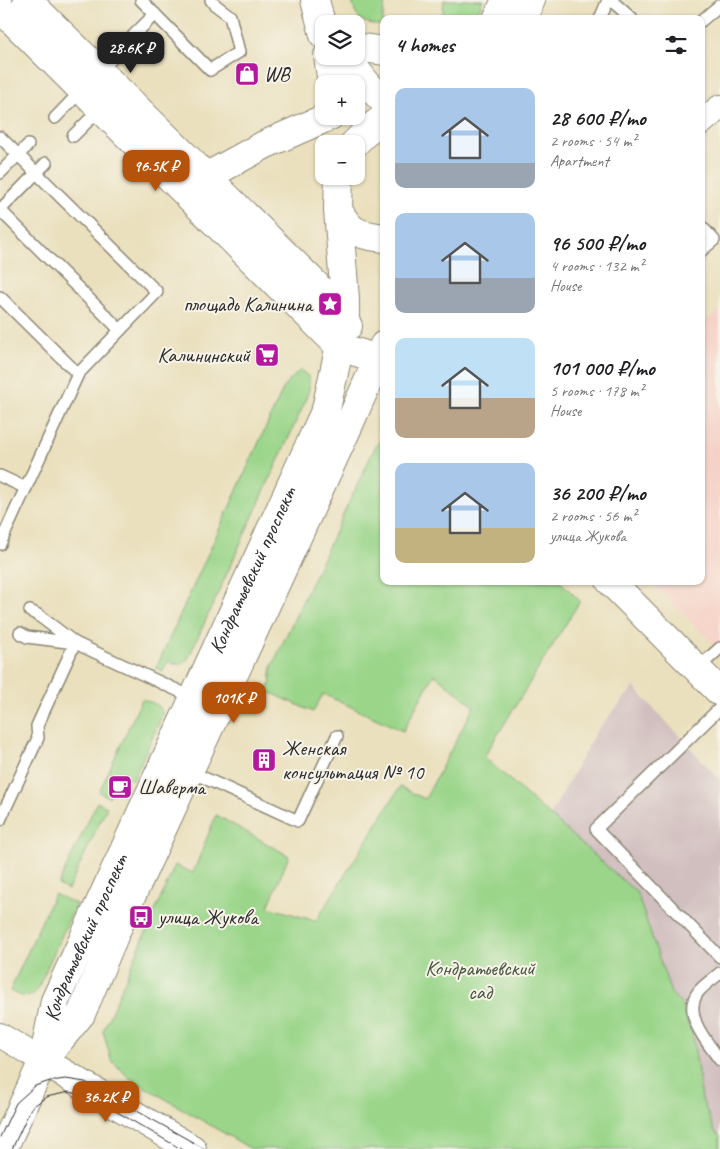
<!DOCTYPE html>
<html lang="en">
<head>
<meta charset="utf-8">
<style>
  :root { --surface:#fff; --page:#f6f6f6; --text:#202124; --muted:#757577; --accent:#b45309 }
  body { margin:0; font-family:Caveat,sans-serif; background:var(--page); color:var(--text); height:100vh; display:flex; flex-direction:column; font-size:19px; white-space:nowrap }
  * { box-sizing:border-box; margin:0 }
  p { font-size:16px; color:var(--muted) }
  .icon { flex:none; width:28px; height:28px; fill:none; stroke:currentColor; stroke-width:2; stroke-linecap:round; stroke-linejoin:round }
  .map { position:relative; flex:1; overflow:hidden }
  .panel { position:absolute; left:380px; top:15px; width:325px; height:570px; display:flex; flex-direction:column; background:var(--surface); border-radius:10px; box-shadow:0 1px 4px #0004 }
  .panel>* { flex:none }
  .controls { position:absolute; left:315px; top:15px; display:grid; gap:10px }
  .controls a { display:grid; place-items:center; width:50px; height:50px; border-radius:10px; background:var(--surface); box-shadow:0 1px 4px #0004; font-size:25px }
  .price { position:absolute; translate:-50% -42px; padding:0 11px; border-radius:10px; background:var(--accent); color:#fff; font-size:16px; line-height:32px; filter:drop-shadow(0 1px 2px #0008) }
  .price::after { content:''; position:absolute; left:50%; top:30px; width:15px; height:11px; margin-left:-8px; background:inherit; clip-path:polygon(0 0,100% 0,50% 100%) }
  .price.active { background:#222; color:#fff }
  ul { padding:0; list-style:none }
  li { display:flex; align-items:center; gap:15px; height:125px; padding:0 15px }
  li span { display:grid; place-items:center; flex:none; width:140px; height:100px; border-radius:10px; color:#555 }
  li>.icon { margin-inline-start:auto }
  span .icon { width:60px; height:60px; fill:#fffc; stroke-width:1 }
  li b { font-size:21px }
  h2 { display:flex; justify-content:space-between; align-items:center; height:60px; padding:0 15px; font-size:21px }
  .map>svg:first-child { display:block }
  .built { fill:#f6d1c6 }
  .industrial { fill:#d1bfbf }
  .green { fill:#9ad589; stroke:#62805a }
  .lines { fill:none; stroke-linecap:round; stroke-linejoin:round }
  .lane-casing { stroke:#8a8674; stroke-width:14 }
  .street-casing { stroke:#8a8674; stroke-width:26 }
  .secondary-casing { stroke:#8a8674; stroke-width:30 }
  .lane { stroke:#fff; stroke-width:11 }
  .street { stroke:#fff; stroke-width:24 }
  .secondary { stroke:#fff; stroke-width:28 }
  .tram { stroke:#2b2b2b; stroke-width:1 }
  .labels { text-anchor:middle; stroke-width:4; stroke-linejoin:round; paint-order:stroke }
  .poi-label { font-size:21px; fill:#2b2b2b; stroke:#f7f3e8; text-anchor:start }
  .street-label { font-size:21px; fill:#2b2b2b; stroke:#f7f3e8 }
  .park-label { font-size:21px; fill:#475642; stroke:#f7f3e8 }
</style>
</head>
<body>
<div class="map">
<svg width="720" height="1149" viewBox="0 0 720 1149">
  <rect width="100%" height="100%" fill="#f7f3e8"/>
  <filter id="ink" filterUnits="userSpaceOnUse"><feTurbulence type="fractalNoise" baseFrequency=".02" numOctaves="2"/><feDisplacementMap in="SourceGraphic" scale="10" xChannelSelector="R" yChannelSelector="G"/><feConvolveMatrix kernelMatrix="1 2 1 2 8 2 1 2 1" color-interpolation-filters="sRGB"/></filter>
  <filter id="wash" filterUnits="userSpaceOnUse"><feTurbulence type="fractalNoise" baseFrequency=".0096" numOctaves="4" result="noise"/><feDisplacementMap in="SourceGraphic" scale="20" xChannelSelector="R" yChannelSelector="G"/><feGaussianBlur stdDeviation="1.12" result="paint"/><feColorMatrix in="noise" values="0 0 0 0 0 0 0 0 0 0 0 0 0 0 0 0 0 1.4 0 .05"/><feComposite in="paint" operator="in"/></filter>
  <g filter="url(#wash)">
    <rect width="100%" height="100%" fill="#eae0bd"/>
    <polygon class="built" points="720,309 720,651 650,581 701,581 701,327"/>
    <polygon class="industrial" points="634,687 720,780 720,1136 715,1132 702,1099 693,1037 681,1004 671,993 637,893 550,816 595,733"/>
    <g class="green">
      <path d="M352 0H385L382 26C361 22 356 21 352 0Z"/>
      <polygon points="444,0 483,0 475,19 442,19"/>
      <polygon points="300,370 309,377 309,389 305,402 188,659 181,664 168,662 163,671 156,668 285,385"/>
      <polygon points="384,438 384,581 560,581 580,601 484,757 637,893 671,993 681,1004 693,1037 702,1099 715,1132 720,1136 720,1149 251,1149 128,1077 111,1060 103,1031 175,865 193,873 216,815 289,856 268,907 316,921 400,787 425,799 474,706 434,674 403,731 323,694 313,712 267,691 270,684 272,666 376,445"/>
      <path d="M142 699C151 703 163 704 162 716L133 780 119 774 109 797 99 792Z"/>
      <polygon points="97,802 107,807 68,890 58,885"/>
      <path d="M54 894 76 904 37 990C30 1001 21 996 10 991Z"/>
    </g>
  </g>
  <g filter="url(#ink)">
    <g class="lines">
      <defs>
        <g id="lane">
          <polyline points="141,0 210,70 239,52 230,16 214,4 211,0"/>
          <polyline points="611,0 632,19"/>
          <polyline points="600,19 608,0"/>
          <polyline points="701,21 720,5"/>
          <polyline points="133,36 155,14"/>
          <polyline points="99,72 124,46"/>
          <polyline points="55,118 82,90"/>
          <polyline points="73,136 100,109"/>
          <polyline points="0,137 157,292 78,374 0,544"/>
          <polyline points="0,173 28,145"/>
          <polyline points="0,210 120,330"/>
          <polyline points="0,210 46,163"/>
          <polyline points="701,226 714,240 701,251"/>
          <polyline points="0,297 78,374"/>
          <polyline points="0,476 26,488"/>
          <polyline points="30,611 38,615 75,643 194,698"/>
          <polyline points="697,669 720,648"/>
          <polyline points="720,708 596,829 720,957"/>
          <polyline points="189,771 298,821 337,736"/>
          <polyline points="0,820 38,738 37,726 75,643 27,637 20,633"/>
          <path d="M720 973C713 979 705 984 699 991 681 1013 706 1041 720 1060"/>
        </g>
        <g id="street">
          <polyline points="701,123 720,107"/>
          <polyline points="0,1035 43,1061"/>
        </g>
        <g id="secondary">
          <polyline points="27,0 316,285 348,326"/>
          <polyline points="315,0 324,35"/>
          <polyline points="0,8 340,347 378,359"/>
          <polyline points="497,19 506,0"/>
          <polyline points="523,19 531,0"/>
          <polyline points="356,47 384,51"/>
          <polyline points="328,56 332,84"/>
          <polyline points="345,56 367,84 384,101"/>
          <polyline points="354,144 370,128 384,118"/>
          <polyline points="206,177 264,145 330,116"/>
          <path d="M338 210C352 234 357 234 384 238"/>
          <polyline points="610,581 720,692"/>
          <polyline points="45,1058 81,1014 125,910 348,427 384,345"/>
          <polyline points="43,1061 192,1149"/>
          <path id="s1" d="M3 1149 43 1061 55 1001 326 409 345 322V299L338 210 339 176"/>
        </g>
      </defs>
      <use href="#lane" class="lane-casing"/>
      <use href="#street" class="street-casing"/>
      <use href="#secondary" class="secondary-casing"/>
      <use href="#lane" class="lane"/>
      <use href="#street" class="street"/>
      <use href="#secondary" class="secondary"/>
      <g class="tram">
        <polyline points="0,1137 16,1103 35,1086 50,1081 66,1079 85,1082 205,1149"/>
        <polyline points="12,1149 31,1108 46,1097 69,1092 93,1098 181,1149"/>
      </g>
    </g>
  </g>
  <defs>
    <symbol id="shop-square" viewBox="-11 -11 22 22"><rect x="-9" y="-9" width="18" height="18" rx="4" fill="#b5179e" stroke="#f7f3e8"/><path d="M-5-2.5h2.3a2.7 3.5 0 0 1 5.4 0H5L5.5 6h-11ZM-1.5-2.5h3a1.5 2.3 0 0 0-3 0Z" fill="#fff"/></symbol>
    <symbol id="sight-square" viewBox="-11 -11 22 22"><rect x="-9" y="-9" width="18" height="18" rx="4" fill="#b5179e" stroke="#f7f3e8"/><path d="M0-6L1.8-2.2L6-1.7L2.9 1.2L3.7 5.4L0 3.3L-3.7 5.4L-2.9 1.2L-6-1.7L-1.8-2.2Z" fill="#fff"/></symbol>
    <symbol id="supermarket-square" viewBox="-11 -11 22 22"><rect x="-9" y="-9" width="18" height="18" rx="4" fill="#b5179e" stroke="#f7f3e8"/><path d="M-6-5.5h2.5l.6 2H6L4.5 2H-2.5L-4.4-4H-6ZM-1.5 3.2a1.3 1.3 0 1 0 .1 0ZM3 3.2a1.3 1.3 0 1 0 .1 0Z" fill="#fff"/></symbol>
    <symbol id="building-square" viewBox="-11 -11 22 22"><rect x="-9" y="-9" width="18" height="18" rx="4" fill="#b5179e" stroke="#f7f3e8"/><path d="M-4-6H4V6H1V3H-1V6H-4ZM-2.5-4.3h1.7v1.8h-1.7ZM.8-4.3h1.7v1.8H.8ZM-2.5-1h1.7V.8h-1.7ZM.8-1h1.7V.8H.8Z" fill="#fff"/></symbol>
    <symbol id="cafe-square" viewBox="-11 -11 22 22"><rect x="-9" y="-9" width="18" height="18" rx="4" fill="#b5179e" stroke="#f7f3e8"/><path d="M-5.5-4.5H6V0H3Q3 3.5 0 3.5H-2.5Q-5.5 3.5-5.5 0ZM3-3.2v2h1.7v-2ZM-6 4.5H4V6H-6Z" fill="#fff"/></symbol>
    <symbol id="bus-square" viewBox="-11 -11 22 22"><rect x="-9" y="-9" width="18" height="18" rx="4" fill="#b5179e" stroke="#f7f3e8"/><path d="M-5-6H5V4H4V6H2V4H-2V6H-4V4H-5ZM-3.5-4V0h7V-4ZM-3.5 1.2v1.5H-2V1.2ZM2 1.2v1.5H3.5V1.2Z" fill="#fff"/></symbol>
  </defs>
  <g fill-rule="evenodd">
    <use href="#shop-square" x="233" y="60" width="28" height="28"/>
    <use href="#sight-square" x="316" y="290" width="28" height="28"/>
    <use href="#supermarket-square" x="253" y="341" width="28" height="28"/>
    <use href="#building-square" x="250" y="746" width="28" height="28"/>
    <use href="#cafe-square" x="106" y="773" width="28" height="28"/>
    <use href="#bus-square" x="127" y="903" width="28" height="28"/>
  </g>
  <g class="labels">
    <g class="poi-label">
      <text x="264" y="81">WB</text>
      <text x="312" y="311" text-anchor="end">площадь Калинина</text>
      <text x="250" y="362" text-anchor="end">Калининский</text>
      <text x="282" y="755">Женская<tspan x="282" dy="24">консультация № 10</tspan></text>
      <text x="138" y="794">Шаверма</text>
      <text x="158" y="924">улица Жукова</text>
    </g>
    <g class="street-label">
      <text dy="7" stroke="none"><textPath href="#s1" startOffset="632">Кондратьевский проспект</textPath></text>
      <text dy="7" stroke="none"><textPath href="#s1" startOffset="228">Кондратьевский проспект</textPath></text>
    </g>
    <g class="park-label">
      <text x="480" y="975">Кондратьевский<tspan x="480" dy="24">сад</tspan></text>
    </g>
  </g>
</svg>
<div class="controls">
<a><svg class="icon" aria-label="layers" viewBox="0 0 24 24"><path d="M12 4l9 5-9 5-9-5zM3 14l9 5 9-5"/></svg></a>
<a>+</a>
<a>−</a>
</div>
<b class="price active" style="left:131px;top:74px">28.6K ₽</b>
<b class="price" style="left:156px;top:192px">96.5K ₽</b>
<b class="price" style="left:234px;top:724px">101K ₽</b>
<b class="price" style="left:106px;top:1123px">36.2K ₽</b>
<section class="panel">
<h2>4 homes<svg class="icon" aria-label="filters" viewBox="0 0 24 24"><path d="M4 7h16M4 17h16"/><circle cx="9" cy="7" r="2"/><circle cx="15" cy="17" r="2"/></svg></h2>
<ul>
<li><span style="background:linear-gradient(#a9c7e8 75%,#9aa5b1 0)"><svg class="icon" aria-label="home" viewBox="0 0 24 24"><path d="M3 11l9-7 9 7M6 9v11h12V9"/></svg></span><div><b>28 600 ₽/mo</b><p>2 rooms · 54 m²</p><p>Apartment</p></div></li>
<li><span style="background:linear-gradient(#a9c7e8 65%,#9aa5b1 0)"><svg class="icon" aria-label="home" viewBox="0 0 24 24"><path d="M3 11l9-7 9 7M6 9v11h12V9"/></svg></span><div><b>96 500 ₽/mo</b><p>4 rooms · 132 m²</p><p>House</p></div></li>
<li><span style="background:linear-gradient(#bfe0f5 60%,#b9a48a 0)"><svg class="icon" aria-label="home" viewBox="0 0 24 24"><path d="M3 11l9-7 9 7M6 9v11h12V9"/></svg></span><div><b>101 000 ₽/mo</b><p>5 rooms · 178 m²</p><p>House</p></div></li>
<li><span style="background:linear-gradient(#a9c7e8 65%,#c2b280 0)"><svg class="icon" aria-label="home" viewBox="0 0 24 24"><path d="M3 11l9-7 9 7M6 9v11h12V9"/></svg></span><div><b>36 200 ₽/mo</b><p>2 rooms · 56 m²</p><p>улица Жукова</p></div></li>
</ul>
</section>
</div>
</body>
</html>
